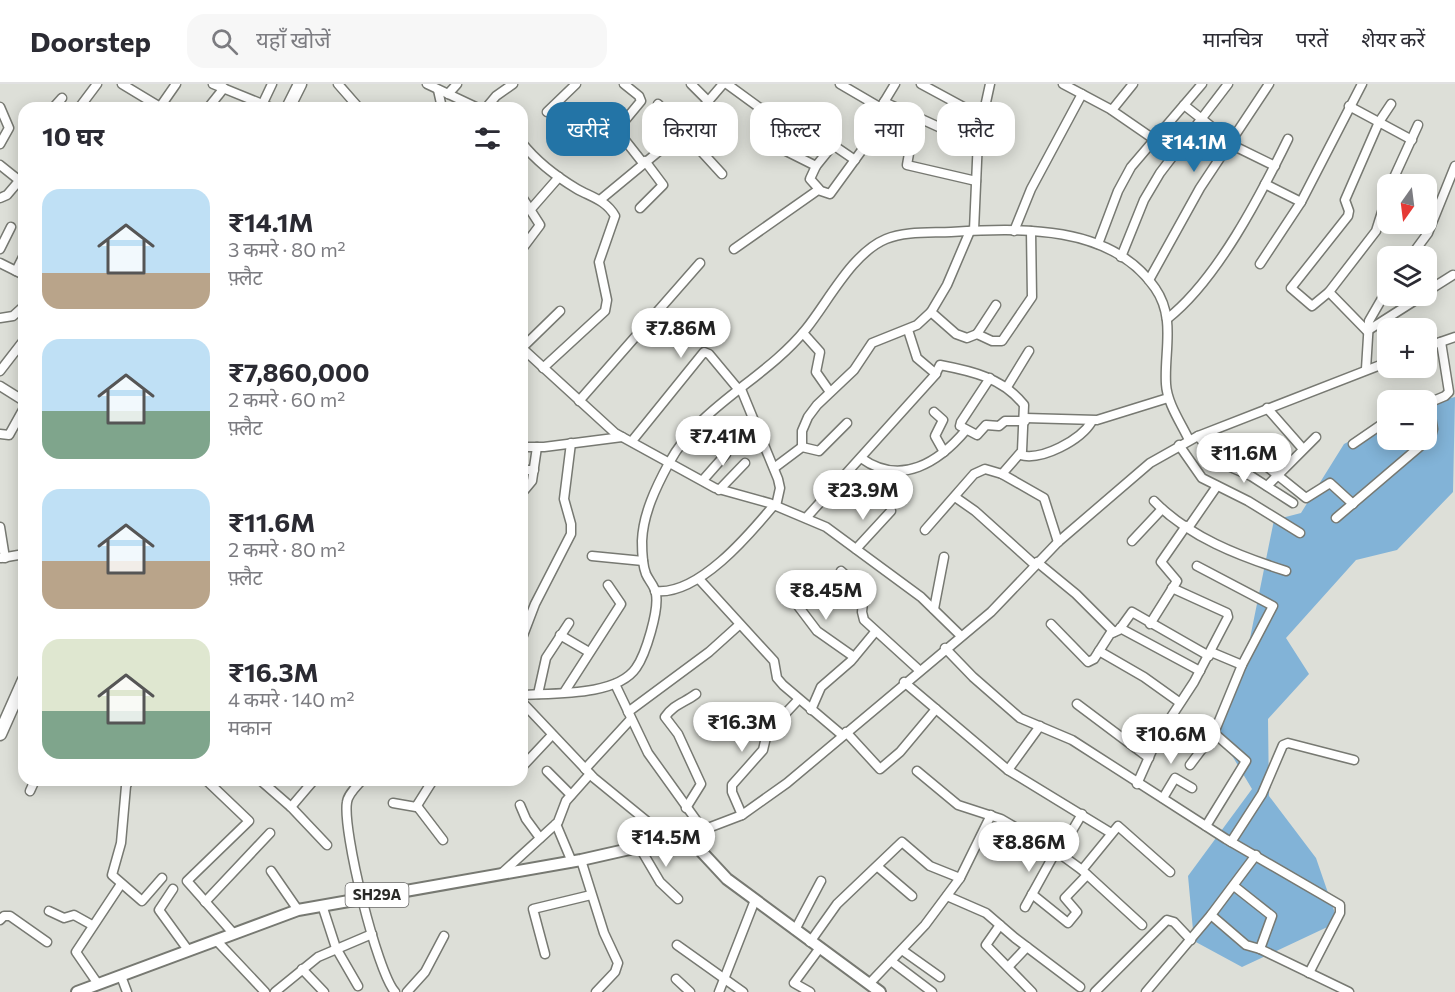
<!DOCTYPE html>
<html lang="hi">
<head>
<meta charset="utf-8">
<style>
  :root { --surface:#fff; --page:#f7f7f7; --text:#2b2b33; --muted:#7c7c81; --line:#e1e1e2; --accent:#2374a6 }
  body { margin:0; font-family:Commissioner,"Noto Sans Devanagari",sans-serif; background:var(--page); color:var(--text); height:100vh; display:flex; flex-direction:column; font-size:22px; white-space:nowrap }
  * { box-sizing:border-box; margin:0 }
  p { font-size:20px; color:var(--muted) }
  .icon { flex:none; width:33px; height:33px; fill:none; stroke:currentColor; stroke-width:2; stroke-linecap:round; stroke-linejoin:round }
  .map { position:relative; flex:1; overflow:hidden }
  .sheet { position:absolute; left:18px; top:18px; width:510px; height:684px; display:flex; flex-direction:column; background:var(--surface); border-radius:18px; box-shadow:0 3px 15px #0003 }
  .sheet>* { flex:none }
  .banner { position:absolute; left:546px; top:18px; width:570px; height:54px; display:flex; gap:12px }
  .needle { width:39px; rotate:194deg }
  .buttons { position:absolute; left:1377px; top:90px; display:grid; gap:12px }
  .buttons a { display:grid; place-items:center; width:60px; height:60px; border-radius:12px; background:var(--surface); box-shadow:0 3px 15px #0003; font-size:30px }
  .price { position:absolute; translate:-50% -51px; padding:0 14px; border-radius:21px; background:#fff; color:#222; font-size:20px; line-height:39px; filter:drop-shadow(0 2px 3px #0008) }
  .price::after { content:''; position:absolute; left:50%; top:36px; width:18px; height:14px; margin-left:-9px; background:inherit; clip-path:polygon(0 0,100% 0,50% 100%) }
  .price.on { background:var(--accent); color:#fff }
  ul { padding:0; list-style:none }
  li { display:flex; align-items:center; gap:18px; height:150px; padding:0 24px }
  li span { display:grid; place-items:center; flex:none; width:168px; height:120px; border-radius:18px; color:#555 }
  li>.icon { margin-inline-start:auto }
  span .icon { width:72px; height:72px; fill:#fffc; stroke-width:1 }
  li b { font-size:26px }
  h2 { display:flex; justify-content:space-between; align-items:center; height:72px; padding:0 24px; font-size:26px }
  .chip { padding:0 21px; border-radius:18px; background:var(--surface); box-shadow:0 3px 15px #0003; font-size:21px; line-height:54px }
  .chip.on { background:var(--accent); color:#fff }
  header { display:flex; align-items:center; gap:36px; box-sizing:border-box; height:84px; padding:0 30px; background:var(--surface); border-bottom:2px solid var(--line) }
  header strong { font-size:28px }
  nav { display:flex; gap:33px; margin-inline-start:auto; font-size:21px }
  .search { width:420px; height:54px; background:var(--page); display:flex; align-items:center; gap:15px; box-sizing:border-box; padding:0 21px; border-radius:18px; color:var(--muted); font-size:22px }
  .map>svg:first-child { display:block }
  .water { fill:#82b3d7 }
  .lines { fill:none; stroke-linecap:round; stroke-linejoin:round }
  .minor-casing { stroke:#777972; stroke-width:11 }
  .major-casing { stroke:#777972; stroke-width:14 }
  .highway-casing { stroke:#777972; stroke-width:15 }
  .minor { stroke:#fff; stroke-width:8 }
  .major { stroke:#fff; stroke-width:10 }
  .highway { stroke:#fff; stroke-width:12 }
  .labels { text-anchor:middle; stroke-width:4.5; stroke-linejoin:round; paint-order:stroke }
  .shield { fill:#fff; stroke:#6a6a68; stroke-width:1.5 }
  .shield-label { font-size:15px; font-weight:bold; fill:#2a2a28 }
</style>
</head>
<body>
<header>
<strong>Doorstep</strong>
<div class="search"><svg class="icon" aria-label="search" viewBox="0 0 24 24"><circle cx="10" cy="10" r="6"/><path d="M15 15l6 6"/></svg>यहाँ खोजें</div>
<nav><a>मानचित्र</a><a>परतें</a><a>शेयर करें</a></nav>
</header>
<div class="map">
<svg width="1455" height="908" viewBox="0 0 1455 908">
  <rect width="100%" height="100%" fill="#dddfd8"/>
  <polygon class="water" points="1455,313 1453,408 1397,466 1356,476 1286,554 1309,590 1268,635 1269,712 1316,774 1338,838 1242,883 1194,857 1188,792 1252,705 1215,643 1246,574 1274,436 1301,429 1344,360 1387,338 1388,356 1426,356 1427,320"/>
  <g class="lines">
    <defs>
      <g id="minor">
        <polyline points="122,0 160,23 176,0"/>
        <polyline points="213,0 272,24"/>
        <polyline points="338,0 359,24"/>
        <polyline points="427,0 478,24"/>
        <polyline points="624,0 639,12 641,17 617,46 643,79"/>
        <polyline points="691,0 708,17"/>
        <polyline points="727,0 764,27"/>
        <polyline points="840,0 881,24"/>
        <polyline points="921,0 982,33"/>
        <polyline points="1063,0 1110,25 1155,56"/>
        <polyline points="438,6 442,24"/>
        <polyline points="448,10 457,0"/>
        <polyline points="884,18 941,44 978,55"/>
        <polyline points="263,19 272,0"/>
        <polyline points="658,20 722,90"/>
        <polyline points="1184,21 1231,58"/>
        <polyline points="1349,22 1412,56"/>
        <polyline points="0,23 9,44 0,60"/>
        <polyline points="53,24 62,14"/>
        <polyline points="79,24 97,0"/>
        <polyline points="208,24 224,4"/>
        <polyline points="486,24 496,12 513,0"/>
        <polyline points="1112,26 1133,0"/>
        <polyline points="547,28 576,0"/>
        <polyline points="814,48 855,76"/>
        <polyline points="911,58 907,81 976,97"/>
        <path d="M522 59C537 78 557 93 577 105 591 113 606 116 615 132L599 178 607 216 605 227 543 284"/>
        <polyline points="1230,60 1275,82"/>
        <polyline points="782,65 816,82 833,61"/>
        <polyline points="0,81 20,97"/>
        <polyline points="816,82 810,95 819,105"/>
        <polyline points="1265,100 1301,118"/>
        <polyline points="1391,100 1418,41"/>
        <polyline points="1388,109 1376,147 1329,208 1367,247 1422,212"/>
        <polyline points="522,113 540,141 522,165"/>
        <polyline points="0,114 7,111 24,91"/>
        <polyline points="600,116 681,49 723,0"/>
        <polyline points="640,124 663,101 645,77"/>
        <polyline points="531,125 559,93"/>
        <polyline points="974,146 978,55 990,0"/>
        <polyline points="1014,147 1031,105 1082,10"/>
        <polyline points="1098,160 1118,107 1131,83 1202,0"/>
        <polyline points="0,165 11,143"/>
        <polyline points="734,165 818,106 830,110 878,44 875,33 895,0"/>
        <polyline points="1411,172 1428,149 1455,82"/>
        <polyline points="1121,173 1144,116 1160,89 1228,0"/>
        <polyline points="0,179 24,191"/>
        <polyline points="1260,180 1301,118 1362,0"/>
        <polyline points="16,187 24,171"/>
        <polyline points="1149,196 1200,104 1269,0"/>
        <polyline points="1329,208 1312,222 1291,204 1348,132 1349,127 1345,116 1379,38 1391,20"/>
        <polyline points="1426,208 1453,191"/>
        <polyline points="931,228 956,250 967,254 977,250 996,221"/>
        <polyline points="0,234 13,232 24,222"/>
        <path d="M1167 235C1217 196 1260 112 1288 55"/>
        <polyline points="908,246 917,274 936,290"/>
        <polyline points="803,249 820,268 816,288 830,308"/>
        <polyline points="977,250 992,257 1002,257 1032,213 1031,147"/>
        <polyline points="1426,263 1455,253"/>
        <polyline points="522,264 615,349 715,404 769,419 826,443 921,513 960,551"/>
        <polyline points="522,264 560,227"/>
        <polyline points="1366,285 1369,237 1388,204"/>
        <polyline points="0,287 24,256"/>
        <polyline points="990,294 961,338 960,342 977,351 986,341 999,342 1005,337 1025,337"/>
        <polyline points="0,302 24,317"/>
        <polyline points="1007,303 1029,267"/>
        <polyline points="741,305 778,395 780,404 776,422"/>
        <polyline points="579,317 700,179"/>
        <polyline points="1426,320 1445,312 1449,308 1441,258"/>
        <polyline points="1267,324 1303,365"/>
        <polyline points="934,328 943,336 935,352 944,368"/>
        <polyline points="1025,334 1097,336 1168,314"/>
        <polyline points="0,350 9,351 24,324"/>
        <polyline points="1198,352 1219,378 1251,392 1293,419"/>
        <polyline points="632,357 704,268 709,270 739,306"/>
        <polyline points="1353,360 1388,336"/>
        <polyline points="1179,361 1202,394 1248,417 1300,449"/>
        <polyline points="522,363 544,363 622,353"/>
        <polyline points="802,363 802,347 808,333 817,321 854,286 872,259 917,241 931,228 947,201 970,147"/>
        <path d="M1020 371C1042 377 1081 356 1092 337"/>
        <path d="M861 374C901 403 939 378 966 346"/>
        <polyline points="1265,381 1306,414 1330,399 1353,420"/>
        <polyline points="774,384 802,363 819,367 847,339"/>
        <polyline points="522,386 534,386"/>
        <polyline points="703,396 726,370"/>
        <polyline points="1267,402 1316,353"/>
        <polyline points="719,406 745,379"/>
        <polyline points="522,409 532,397 537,363"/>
        <polyline points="955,413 975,427 1035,481"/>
        <path d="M1154 417C1189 453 1239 472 1286 487"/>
        <path d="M806 434 935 291 940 281C972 287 1003 294 1024 321L1022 367 1002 390"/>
        <polyline points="1336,434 1431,353 1433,345 1429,319"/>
        <polyline points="0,443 5,474"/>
        <polyline points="1188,444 1217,402"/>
        <polyline points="925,446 974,390 985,385 1002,390 1044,414 1058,458"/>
        <polyline points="1132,457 1162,425"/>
        <polyline points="856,465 891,427"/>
        <polyline points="592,472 643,477"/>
        <polyline points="1,474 24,470"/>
        <polyline points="1037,478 1076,510 1114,548"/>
        <polyline points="522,479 522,482"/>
        <polyline points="841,487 864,508 862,528 864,536 919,586"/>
        <polyline points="699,495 774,577 777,594 783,601 842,651"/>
        <path d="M655 507C698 512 749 451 774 421"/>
        <polyline points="789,510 817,547 854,573"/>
        <polyline points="934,525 944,473"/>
        <polyline points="1051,540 1088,578 1094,575 1110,550 1119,546 1132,528 1209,572"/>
        <polyline points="1150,540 1177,497 1161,478 1186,442"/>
        <polyline points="1120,544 1200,587"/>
        <polyline points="560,551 589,568"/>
        <polyline points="522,554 535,520 571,450 571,440 564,415 571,359"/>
        <polyline points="945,564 973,593 1020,634 1072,656 1226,755 1340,821 1340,829 1309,889"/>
        <polyline points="1099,567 1144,593 1179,618"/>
        <polyline points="1211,568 1242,581"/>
        <polyline points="904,598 1008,686 1111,749"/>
        <polyline points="615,600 648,669 704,747"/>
        <polyline points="565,607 621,520 608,501"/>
        <polyline points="538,610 546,574 569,539"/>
        <path d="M522 611C554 609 617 612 636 584 646 570 659 526 656 510 655 502 649 497 646 490 642 480 642 467 642 457 643 430 656 403 669 379 700 321 765 296 806 245 828 218 852 169 886 155 905 147 930 149 951 148 1020 144 1111 140 1155 204 1176 234 1164 267 1166 300 1167 319 1181 339 1189 356"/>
        <polyline points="522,618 594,694 670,756"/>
        <polyline points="1077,620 1149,674"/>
        <polyline points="735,626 766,653"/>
        <polyline points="811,626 821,603 851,577 875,548"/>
        <polyline points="628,628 709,568 739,541"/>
        <polyline points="1163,644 1202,665"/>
        <polyline points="846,648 880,685 900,668 936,625"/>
        <polyline points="1190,681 1214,649 1242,581 1273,522 1197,482"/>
        <polyline points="522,683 552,651"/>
        <polyline points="585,685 631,635"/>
        <polyline points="1008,686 1040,642"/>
        <polyline points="547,687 571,711"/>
        <polyline points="917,687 958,721 1001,735 1056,767 1082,786 1142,841"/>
        <polyline points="129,696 126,702 121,759 112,791 142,817 162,794"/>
        <polyline points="206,696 249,737 187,797 233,849"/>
        <polyline points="260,696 291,723 327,761"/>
        <path d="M362 696C357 702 348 710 347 718 342 746 377 888 395 908"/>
        <polyline points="1137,700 1158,653 1194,598 1228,533 1227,529 1172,504"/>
        <polyline points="30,707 35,696"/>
        <polyline points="1163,714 1175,694 1192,704"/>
        <polyline points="393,719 416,723 433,696"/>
        <polyline points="520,721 526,735 540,754"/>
        <polyline points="417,722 443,756"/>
        <polyline points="291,723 314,696"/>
        <path d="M686 724 701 700 678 650 665 633C674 620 684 619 696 610"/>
        <polyline points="742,731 732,708 732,701 763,666 767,649 798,616"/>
        <polyline points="556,740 572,778"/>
        <polyline points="1206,742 1246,677 1214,649"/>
        <polyline points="687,752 742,731 787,699 991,528 1058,458 1150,379 1198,352 1388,278"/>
        <polyline points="1231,758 1262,710 1283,661 1288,659 1354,676"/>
        <polyline points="640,764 660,798 678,815"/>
        <polyline points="1059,769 1082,730"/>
        <polyline points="581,776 604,849 618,879 615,888 596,908"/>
        <polyline points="878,783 912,812"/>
        <polyline points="1082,786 1118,742 1170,788"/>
        <polyline points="271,787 298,826"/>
        <polyline points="502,789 558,738 566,717 590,690"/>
        <polyline points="1234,802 1272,832 1260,865"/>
        <polyline points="173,805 159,826 188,866"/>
        <polyline points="1032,810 1068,839 1077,828 1065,814 1087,791"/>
        <polyline points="947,812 986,829 1015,854 1080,903"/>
        <polyline points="205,818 270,749"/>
        <polyline points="322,821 336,864 358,902"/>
        <polyline points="1025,823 1056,767"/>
        <polyline points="49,827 64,834 74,831 92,841"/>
        <polyline points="1211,831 1246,861 1260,865 1349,908"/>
        <polyline points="0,836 4,832 10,832 47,858"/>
        <polyline points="1000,841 986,861 1032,908"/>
        <polyline points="795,846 821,797"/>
        <polyline points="216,856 265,908"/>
        <polyline points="810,858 837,820 902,758 930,782 960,794"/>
        <polyline points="677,861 743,908"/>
        <polyline points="902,866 940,893"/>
        <polyline points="545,870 533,825 591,811"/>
        <polyline points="891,877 932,908"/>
        <polyline points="1009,882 1027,863"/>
        <polyline points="302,885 324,908"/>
        <polyline points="121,892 127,908"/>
        <polyline points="676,895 690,908"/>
        <polyline points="98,900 76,868 121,800"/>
        <polyline points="869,900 925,841 960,794 991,731"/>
        <polyline points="275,908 318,873 372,850"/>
        <polyline points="407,908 425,888 444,852"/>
        <polyline points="719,908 755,816"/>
        <polyline points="810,908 794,899 819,865"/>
        <polyline points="1095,908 1167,836 1174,838 1191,856"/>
        <polyline points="1146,908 1211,831 1256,771"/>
      </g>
      <polyline id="major" points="77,908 298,826 581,776 687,752 727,795 880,908"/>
      <g id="highway">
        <polyline points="288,24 300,0"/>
        <polyline points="0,650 24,596"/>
      </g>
    </defs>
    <use href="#minor" class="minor-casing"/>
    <use href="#major" class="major-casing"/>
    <use href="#highway" class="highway-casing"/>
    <use href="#minor" class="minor"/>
    <use href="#major" class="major"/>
    <use href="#highway" class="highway"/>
  </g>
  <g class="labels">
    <rect class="shield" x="345.5" y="799" width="63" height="24" rx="4.5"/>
    <g class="shield-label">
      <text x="377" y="816">SH29A</text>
    </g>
  </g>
</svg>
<div class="buttons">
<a><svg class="needle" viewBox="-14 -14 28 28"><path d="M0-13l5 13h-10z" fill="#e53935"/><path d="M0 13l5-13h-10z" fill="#7c7c81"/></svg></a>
<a><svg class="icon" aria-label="layers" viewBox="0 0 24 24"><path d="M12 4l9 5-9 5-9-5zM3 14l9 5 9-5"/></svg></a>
<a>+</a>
<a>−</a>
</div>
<b class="price on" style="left:1194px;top:89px">₹14.1M</b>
<b class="price" style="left:681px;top:275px">₹7.86M</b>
<b class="price" style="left:723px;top:383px">₹7.41M</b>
<b class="price" style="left:1244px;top:400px">₹11.6M</b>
<b class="price" style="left:863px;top:437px">₹23.9M</b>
<b class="price" style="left:826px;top:537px">₹8.45M</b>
<b class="price" style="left:742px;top:669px">₹16.3M</b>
<b class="price" style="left:1171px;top:681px">₹10.6M</b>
<b class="price" style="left:666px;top:784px">₹14.5M</b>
<b class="price" style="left:1029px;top:789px">₹8.86M</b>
<div class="banner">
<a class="chip on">खरीदें</a>
<a class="chip">किराया</a>
<a class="chip">फ़िल्टर</a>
<a class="chip">नया</a>
<a class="chip">फ़्लैट</a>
</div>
<section class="sheet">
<h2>10 घर<svg class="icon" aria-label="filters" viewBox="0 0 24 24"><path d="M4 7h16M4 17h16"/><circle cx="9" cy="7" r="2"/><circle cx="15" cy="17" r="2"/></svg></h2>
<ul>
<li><span style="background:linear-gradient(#bfe0f5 70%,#b9a48a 0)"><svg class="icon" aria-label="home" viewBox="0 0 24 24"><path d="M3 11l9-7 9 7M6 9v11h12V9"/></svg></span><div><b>₹14.1M</b><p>3 कमरे · 80 m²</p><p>फ़्लैट</p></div></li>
<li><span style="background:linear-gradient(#bfe0f5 60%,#7fa58c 0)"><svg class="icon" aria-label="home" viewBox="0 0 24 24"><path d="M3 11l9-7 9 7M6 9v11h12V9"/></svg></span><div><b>₹7,860,000</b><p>2 कमरे · 60 m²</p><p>फ़्लैट</p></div></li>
<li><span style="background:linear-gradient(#bfe0f5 60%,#b9a48a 0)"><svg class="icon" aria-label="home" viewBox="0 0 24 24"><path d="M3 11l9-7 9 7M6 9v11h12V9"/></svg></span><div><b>₹11.6M</b><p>2 कमरे · 80 m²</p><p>फ़्लैट</p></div></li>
<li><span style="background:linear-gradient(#dfe7d0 60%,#7fa58c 0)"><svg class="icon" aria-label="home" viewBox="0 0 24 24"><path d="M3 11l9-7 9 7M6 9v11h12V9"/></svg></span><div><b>₹16.3M</b><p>4 कमरे · 140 m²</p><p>मकान</p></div></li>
</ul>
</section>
</div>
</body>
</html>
